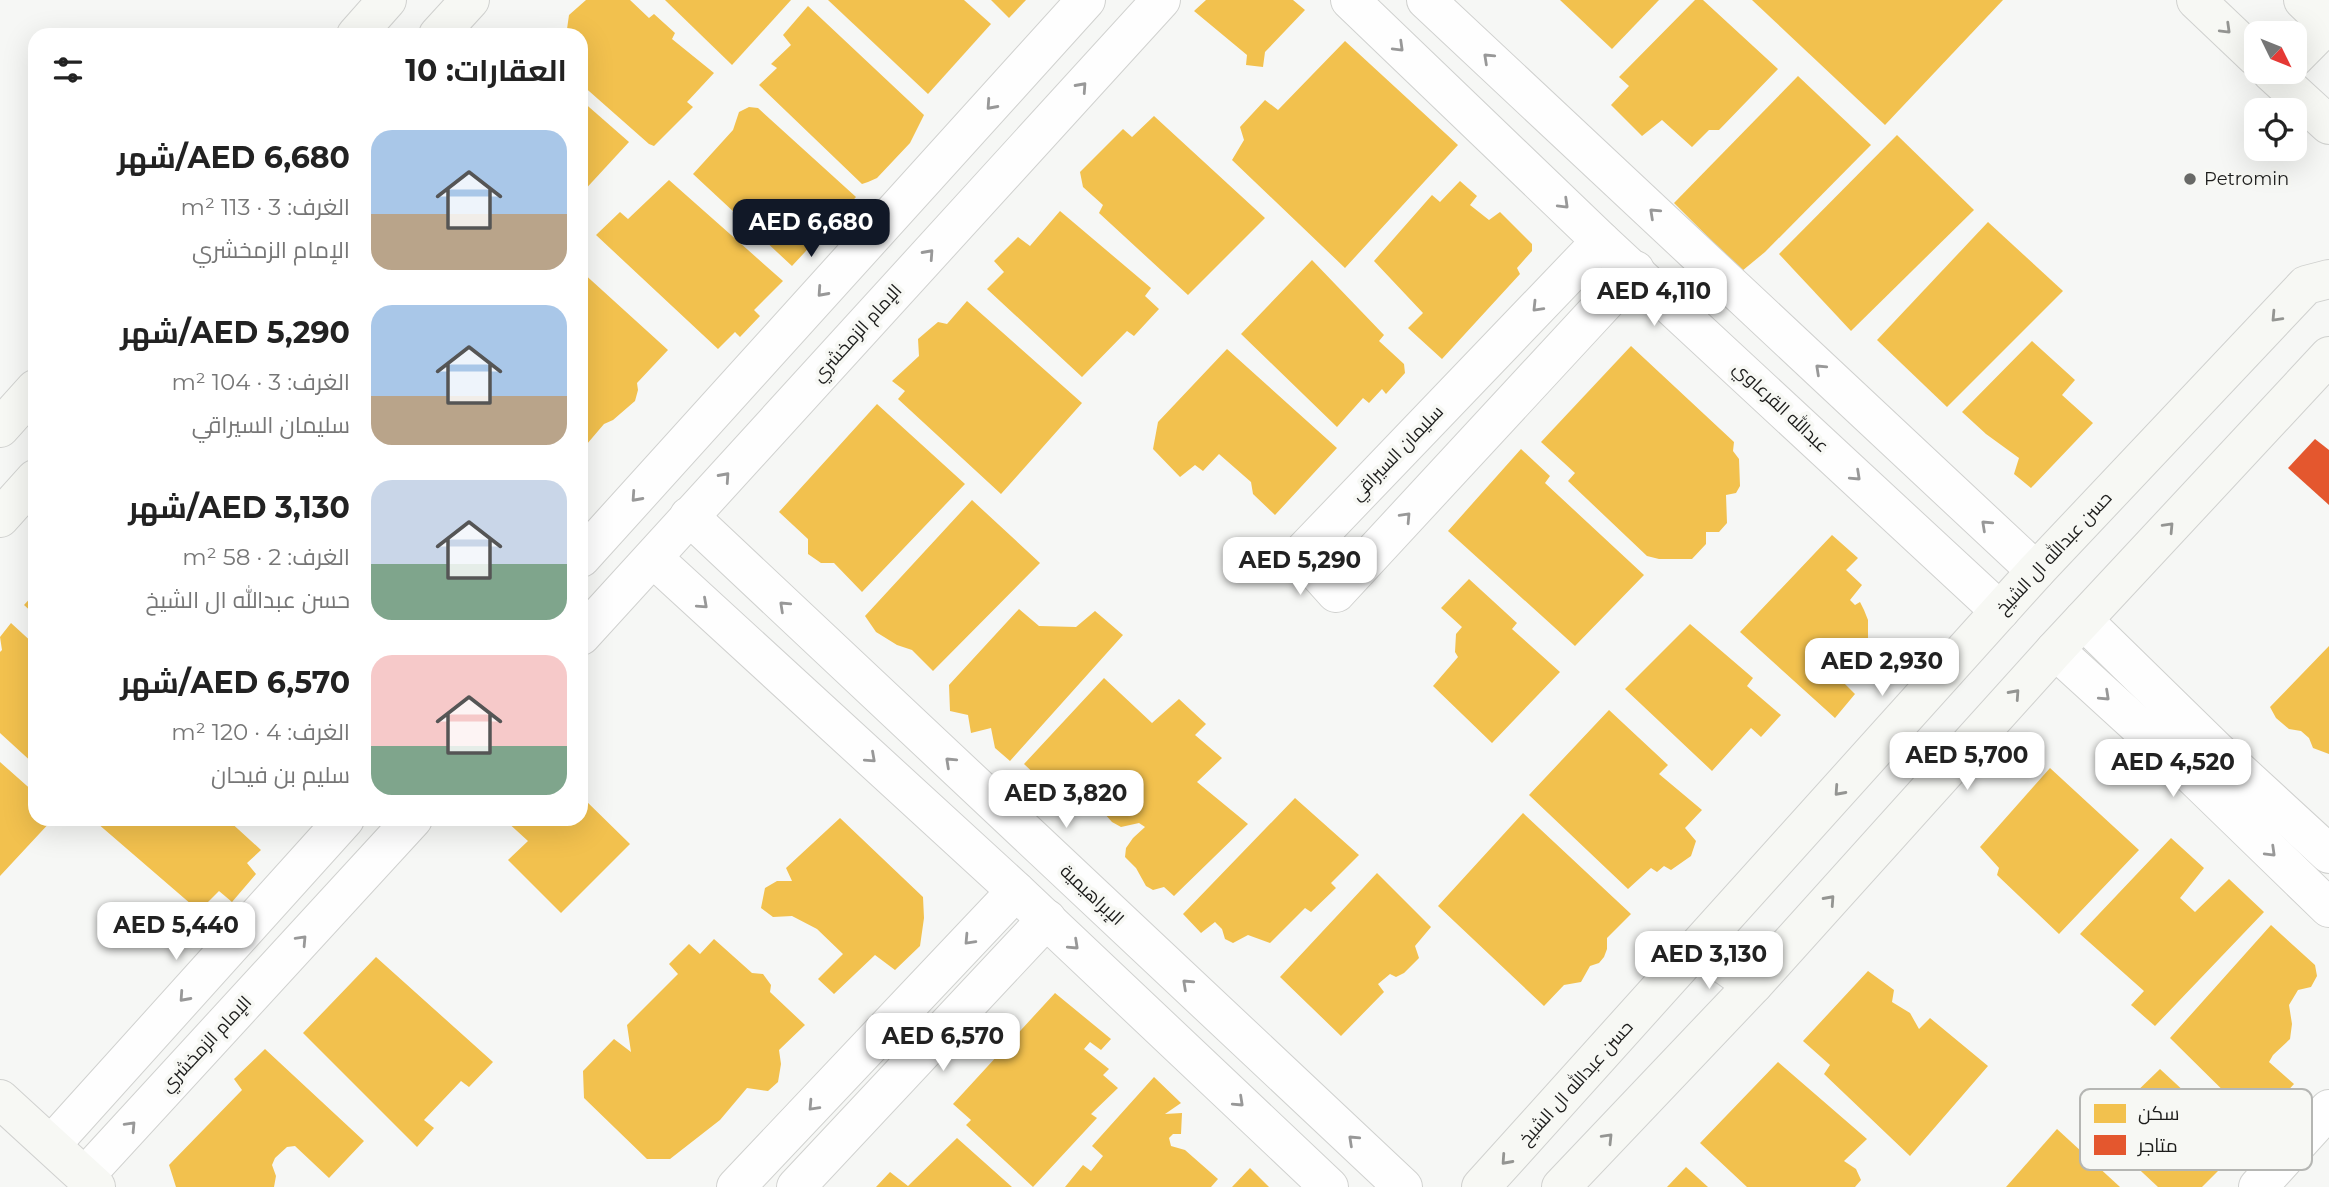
<!DOCTYPE html>
<html lang="ar">
<head>
<meta charset="utf-8">
<style>
  :root { --surface:#fff; --page:#f2f2f2; --text:#222; --muted:#767676; --accent:#111827 }
  body { margin:0; font-family:Montserrat,Cairo,sans-serif; background:var(--page); color:var(--text); direction:rtl; height:100vh; display:flex; flex-direction:column; font-size:26px; white-space:nowrap }
  * { box-sizing:border-box; margin:0 }
  p { font-size:23px; color:var(--muted) }
  .icon { flex:none; width:38px; height:38px; fill:none; stroke:currentColor; stroke-width:2; stroke-linecap:round; stroke-linejoin:round }
  .map { position:relative; flex:1; overflow:hidden; direction:ltr }
  .sheet { position:absolute; left:28px; top:28px; width:560px; height:798px; display:flex; flex-direction:column; background:var(--surface); border-radius:21px; box-shadow:0 7px 28px #0002; direction:rtl }
  .sheet>* { flex:none }
  .needle { width:46px; rotate:133deg }
  .tools { position:absolute; left:2244px; top:21px; display:grid; gap:14px }
  .tools a { display:grid; place-items:center; width:63px; height:63px; border-radius:14px; background:var(--surface); box-shadow:0 7px 28px #0002; font-size:35px }
  .price { position:absolute; translate:-50% -60px; padding:0 16px; border-radius:14px; background:#fff; color:#222; font-size:23px; line-height:46px; filter:drop-shadow(0 2px 4px #0008) }
  .price::after { content:''; position:absolute; left:50%; top:42px; width:21px; height:16px; margin-left:-10px; background:inherit; clip-path:polygon(0 0,100% 0,50% 100%) }
  .price.current { background:var(--accent); color:#fff }
  ul { padding:0; list-style:none }
  li { display:flex; align-items:center; gap:21px; height:175px; padding:0 21px }
  li span { display:grid; place-items:center; flex:none; width:196px; height:140px; border-radius:21px; color:#555 }
  li>.icon { margin-inline-start:auto }
  span .icon { width:84px; height:84px; fill:#fffc; stroke-width:1 }
  li b { font-size:30px }
  h2 { display:flex; justify-content:space-between; align-items:center; height:84px; padding:0 21px; font-size:30px }
  .map>svg:first-child { display:block }
  .homes { fill:#f2c14e }
  .shops { fill:#e4572e }
  .lines { fill:none; stroke-linecap:round; stroke-linejoin:round }
  .street-casing { stroke:#d0d1cf; stroke-width:40 }
  .secondary-casing { stroke:#d0d1cf; stroke-width:40 }
  .street { stroke:#fefefe; stroke-width:38 }
  .secondary { stroke:#f7f8f4; stroke-width:38 }
  .oneway { stroke:#949592 }
  .oneway2 { stroke:#989898 }
  .poi-dot { fill:#686967; stroke:#f7f8f4; stroke-width:2.5 }
  .labels { text-anchor:middle; stroke-width:7; stroke-linejoin:round; paint-order:stroke }
  .poi-label { font-size:18px; fill:#1c1c1b; stroke:#f7f8f4; text-anchor:start }
  .street-label { font-size:18px; fill:#1c1c1b; stroke:#f7f8f4 }
  .key { fill:#f7f8f4; stroke:#b5b6b3; stroke-width:2 }
  .key-label { font-size:19px; fill:#1c1c1b }
</style>
</head>
<body>
<div class="map">
<svg width="2329" height="1187" viewBox="0 0 2329 1187">
  <rect width="100%" height="100%" fill="#f6f7f5"/>
  <g class="homes">
    <polygon points="586,0 630,0 649,18 654,14 675,33 672,39 714,73 687,102 693,107 654,146 649,144 581,84 581,35 562,35 567,29 569,15"/>
    <polygon points="665,0 791,0 732,65"/>
    <polygon points="828,0 964,0 991,24 928,94"/>
    <polygon points="991,0 1026,0 1009,18"/>
    <polygon points="1206,0 1293,0 1305,10 1265,52 1263,67 1246,65 1247,55 1194,11"/>
    <polygon points="1560,0 1659,0 1612,49"/>
    <polygon points="1695,0 1703,0 1778,69 1719,130 1709,130 1692,147 1662,120 1642,136 1611,105 1629,86 1619,77"/>
    <polygon points="1752,0 2003,0 1885,125"/>
    <polygon points="808,6 924,115 910,143 877,178 868,182 862,184 759,85 777,68 771,64 791,45 783,35"/>
    <polygon points="1345,41 1458,145 1345,268 1232,160 1244,140 1240,127 1265,100 1278,110"/>
    <polygon points="1798,76 1871,145 1765,252 1742,271 1674,203"/>
    <polygon points="581,100 629,142 581,194"/>
    <polygon points="749,107 758,108 856,197 792,266 693,174 733,130 739,112"/>
    <polygon points="1154,116 1265,218 1188,295 1099,213 1103,205 1083,187 1080,172 1123,129 1132,137"/>
    <polygon points="1897,135 1974,210 1851,331 1779,254"/>
    <polygon points="669,180 783,281 754,310 760,316 740,337 735,332 718,349 596,235 620,212 628,219"/>
    <polygon points="1460,181 1477,196 1470,205 1489,220 1500,212 1532,244 1532,251 1517,268 1520,274 1442,359 1408,328 1423,313 1374,261 1432,195 1440,202"/>
    <polygon points="1060,211 1151,288 1145,296 1159,309 1134,336 1127,331 1082,377 987,289 1004,272 994,261 1018,237 1030,246"/>
    <polygon points="1988,222 2063,291 1947,407 1877,340"/>
    <polygon points="1312,260 1384,335 1379,341 1404,364 1405,373 1386,394 1382,389 1369,403 1363,398 1337,427 1241,334"/>
    <polygon points="581,271 668,350 637,383 638,390 635,401 613,420 604,424 581,451"/>
    <polygon points="967,301 1082,403 1001,494 898,399 905,391 892,381 919,356 918,339 938,322 947,324"/>
    <polygon points="2032,341 2075,380 2062,395 2093,423 2031,488 2014,474 2019,458 1986,434 1962,412"/>
    <polygon points="1631,346 1734,442 1733,451 1739,459 1740,486 1736,493 1726,495 1727,523 1719,532 1706,532 1706,544 1692,559 1659,559 1647,556 1568,481 1575,473 1541,442"/>
    <polygon points="1227,349 1337,448 1275,515 1253,494 1251,482 1219,454 1203,471 1195,465 1180,477 1153,449 1158,422"/>
    <polygon points="877,404 965,484 862,592 834,563 821,563 808,554 808,539 779,512"/>
    <polygon points="1521,449 1550,476 1545,483 1644,575 1575,646 1448,531"/>
    <polygon points="972,500 1040,563 933,671 912,650 897,645 876,632 865,616"/>
    <polygon points="1832,535 1858,558 1846,570 1862,585 1850,600 1855,605 1860,602 1864,610 1868,620 1868,639 1867,644 1859,640 1843,660 1852,668 1842,681 1855,694 1835,718 1740,632"/>
    <polygon points="1469,579 1517,623 1512,629 1560,672 1492,743 1433,686 1458,657 1455,652 1456,634 1462,627 1441,608"/>
    <polygon points="35,593 35,615 24,605"/>
    <polygon points="1019,609 1039,626 1076,627 1095,611 1123,635 1010,761 995,748 991,728 971,733 968,715 950,711 949,685"/>
    <polygon points="11,623 35,645 35,765 0,733 0,652 2,650 0,637"/>
    <polygon points="1690,624 1753,678 1747,686 1781,715 1761,737 1751,728 1712,771 1625,689"/>
    <polygon points="2329,646 2329,754 2313,748 2309,738 2301,731 2289,729 2276,718 2270,707"/>
    <polygon points="1104,678 1152,723 1179,699 1206,724 1195,735 1222,758 1197,782 1248,824 1174,896 1164,887 1153,890 1146,886 1136,868 1125,857 1126,848 1133,838 1145,827 1139,823 1121,827 1112,822 1104,813 1107,799 1101,791 1072,812 1054,797 1042,781 1024,764"/>
    <polygon points="1609,710 1668,765 1659,774 1702,810 1685,828 1696,841 1691,856 1671,870 1664,866 1657,872 1651,868 1628,889 1529,795"/>
    <polygon points="0,762 35,793 35,819 53,819 0,876"/>
    <polygon points="2050,768 2139,850 2059,934 1997,875 1999,868 1980,847"/>
    <polygon points="581,796 630,844 561,913 508,860 528,841 504,819 581,819"/>
    <polygon points="1295,798 1359,855 1331,883 1336,888 1311,912 1305,908 1270,943 1248,935 1233,943 1225,939 1222,929 1215,922 1201,933 1183,914"/>
    <polygon points="1523,813 1631,914 1607,938 1607,949 1604,957 1599,963 1590,966 1581,982 1564,985 1544,1006 1438,906"/>
    <polygon points="840,818 923,897 924,918 920,946 895,970 875,955 834,994 818,979 843,954 817,929 792,916 773,917 761,908 765,888 777,881 792,881 786,868"/>
    <polygon points="101,819 227,819 261,850 247,863 256,874 232,902 219,891 199,911 97,823"/>
    <polygon points="2171,838 2204,868 2180,898 2195,912 2229,879 2264,912 2155,1026 2131,1005 2144,991 2080,934"/>
    <polygon points="1377,873 1431,927 1415,946 1419,958 1404,973 1396,977 1390,974 1378,984 1384,992 1341,1036 1280,977"/>
    <polygon points="2271,925 2315,965 2317,976 2311,987 2298,990 2289,1005 2292,1024 2290,1039 2273,1055 2269,1062 2294,1084 2257,1124 2170,1038"/>
    <polygon points="714,939 752,973 763,974 771,985 770,992 805,1025 779,1050 781,1064 778,1082 768,1091 747,1088 720,1120 670,1159 647,1159 584,1098 583,1071 614,1039 631,1052 627,1025 678,974 669,964 689,944 700,954"/>
    <polygon points="376,957 493,1062 469,1087 461,1081 424,1120 434,1128 417,1147 303,1033"/>
    <polygon points="1868,971 1894,990 1892,1002 1910,1013 1919,1029 1930,1018 1988,1066 1910,1156 1824,1074 1830,1065 1803,1041"/>
    <polygon points="1055,993 1111,1039 1101,1050 1090,1042 1084,1049 1109,1069 1103,1075 1118,1088 1091,1114 1097,1118 1033,1187 966,1125 971,1120 953,1104"/>
    <polygon points="265,1049 364,1141 329,1178 295,1146 287,1147 275,1158 272,1165 276,1176 274,1187 176,1187 169,1165 242,1090 234,1079"/>
    <polygon points="1778,1062 1867,1139 1844,1161 1856,1169 1861,1180 1855,1187 1747,1187 1700,1143"/>
    <polygon points="2160,1069 2243,1146 2202,1187 2158,1187 2097,1130"/>
    <polygon points="1154,1077 1181,1103 1165,1114 1182,1113 1181,1134 1173,1134 1169,1138 1171,1146 1185,1150 1218,1179 1211,1187 1065,1187 1083,1165 1091,1171 1103,1156 1092,1146"/>
    <polygon points="2057,1129 2120,1187 2006,1187"/>
    <polygon points="957,1138 1012,1187 876,1187 890,1172 908,1186"/>
    <polygon points="1686,1167 1708,1187 1667,1187"/>
    <polygon points="1250,1168 1269,1187 1232,1187"/>
  </g>
  <polygon class="shops" points="2315,439 2329,450 2329,505 2288,468"/>
  <g class="lines">
    <defs>
      <g id="street">
        <polyline points="1350,0 1601,241 2000,611"/>
        <polyline points="1426,0 2036,571"/>
        <polyline points="1601,241 1301,554 1336,593 1635,270"/>
        <polyline points="689,516 1403,1187"/>
        <polyline points="581,558 1086,0"/>
        <polyline points="653,558 1016,891 1329,1187"/>
        <polyline points="2083,620 2217,751 2329,854"/>
        <polyline points="581,636 1161,0"/>
        <polyline points="2055,650 2193,776 2329,908"/>
        <polyline points="51,1145 345,819"/>
        <polyline points="85,1176 413,819"/>
        <polyline points="736,1187 1016,891"/>
        <polyline points="796,1187 1047,919"/>
        <polyline points="2258,1187 2329,1109"/>
      </g>
      <g id="secondary">
        <polyline points="2196,0 2256,57"/>
        <polyline points="2303,0 2329,25"/>
        <polyline points="356,35 387,0"/>
        <polyline points="438,35 470,0"/>
        <polyline points="2294,58 2328,24"/>
        <polyline points="2271,72 2329,125"/>
        <polyline points="0,428 35,389"/>
        <polyline points="0,518 35,479"/>
        <polyline points="1699,947 1753,985"/>
        <polyline points="0,1099 96,1187"/>
        <polyline points="1481,1187 2036,571 2306,285 2329,279"/>
        <polyline points="1561,1187 1753,985 2055,650 2329,356"/>
      </g>
    </defs>
    <use href="#street" class="street-casing"/>
    <use href="#secondary" class="secondary-casing"/>
    <use href="#street" class="street"/>
    <use href="#secondary" class="secondary"/>
  </g>
  <defs><path id="oneway-chevron" d="M-2-3.5L2.5 0L-2 3.5" fill="none" stroke-width="1.6" stroke-linecap="round" stroke-linejoin="round" transform="scale(1.75)"/></defs>
  <g class="oneway">
    <use href="#oneway-chevron" transform="translate(2226 29) rotate(44)"/>
    <use href="#oneway-chevron" transform="translate(2276 317) rotate(133)"/>
    <use href="#oneway-chevron" transform="translate(2169 527) rotate(-47)"/>
    <use href="#oneway-chevron" transform="translate(2015 694) rotate(-48)"/>
    <use href="#oneway-chevron" transform="translate(1839 791) rotate(132)"/>
    <use href="#oneway-chevron" transform="translate(1830 900) rotate(-48)"/>
    <use href="#oneway-chevron" transform="translate(1608 1138) rotate(-46)"/>
    <use href="#oneway-chevron" transform="translate(1506 1160) rotate(132)"/>
  </g>
  <g class="oneway2">
    <use href="#oneway-chevron" transform="translate(1399 47) rotate(44)"/>
    <use href="#oneway-chevron" transform="translate(1488 58) rotate(-137)"/>
    <use href="#oneway-chevron" transform="translate(1082 87) rotate(-48)"/>
    <use href="#oneway-chevron" transform="translate(991 105) rotate(132)"/>
    <use href="#oneway-chevron" transform="translate(1564 204) rotate(44)"/>
    <use href="#oneway-chevron" transform="translate(1654 213) rotate(-137)"/>
    <use href="#oneway-chevron" transform="translate(929 254) rotate(-48)"/>
    <use href="#oneway-chevron" transform="translate(822 292) rotate(132)"/>
    <use href="#oneway-chevron" transform="translate(1537 307) rotate(134)"/>
    <use href="#oneway-chevron" transform="translate(1820 369) rotate(-137)"/>
    <use href="#oneway-chevron" transform="translate(1856 476) rotate(43)"/>
    <use href="#oneway-chevron" transform="translate(725 477) rotate(-48)"/>
    <use href="#oneway-chevron" transform="translate(636 497) rotate(132)"/>
    <use href="#oneway-chevron" transform="translate(1406 517) rotate(-47)"/>
    <use href="#oneway-chevron" transform="translate(1986 525) rotate(-137)"/>
    <use href="#oneway-chevron" transform="translate(703 604) rotate(42)"/>
    <use href="#oneway-chevron" transform="translate(784 606) rotate(-137)"/>
    <use href="#oneway-chevron" transform="translate(2105 696) rotate(43)"/>
    <use href="#oneway-chevron" transform="translate(871 758) rotate(42)"/>
    <use href="#oneway-chevron" transform="translate(950 762) rotate(-137)"/>
    <use href="#oneway-chevron" transform="translate(2271 852) rotate(44)"/>
    <use href="#oneway-chevron" transform="translate(302 940) rotate(-47)"/>
    <use href="#oneway-chevron" transform="translate(969 940) rotate(133)"/>
    <use href="#oneway-chevron" transform="translate(1074 945) rotate(43)"/>
    <use href="#oneway-chevron" transform="translate(1187 984) rotate(-137)"/>
    <use href="#oneway-chevron" transform="translate(184 997) rotate(132)"/>
    <use href="#oneway-chevron" transform="translate(1239 1102) rotate(43)"/>
    <use href="#oneway-chevron" transform="translate(813 1106) rotate(133)"/>
    <use href="#oneway-chevron" transform="translate(131 1126) rotate(-47)"/>
    <use href="#oneway-chevron" transform="translate(1353 1140) rotate(-137)"/>
  </g>
  <circle class="poi-dot" cx="2190" cy="179" r="7"/>
  <g class="labels">
    <g class="poi-label">
      <text x="2204" y="185">Petromin</text>
    </g>
    <g class="street-label">
      <text transform="translate(857 333) rotate(-48)" y="6">الإمام الزمخشري</text>
      <text transform="translate(1781 407) rotate(43)" y="6">عبدالله القرعاوي</text>
      <text transform="translate(1397 453) rotate(-46)" y="6">سليمان السيراقي</text>
      <text transform="translate(2054 553) rotate(-47)" y="6">حسن عبدالله ال الشيخ</text>
      <text transform="translate(1092 895) rotate(43)" y="6">الإبراهيمية</text>
      <text transform="translate(206 1044) rotate(-47)" y="6">الإمام الزمخشري</text>
      <text transform="translate(1576 1083) rotate(-48)" y="6">حسن عبدالله ال الشيخ</text>
    </g>
  </g>
  <rect x="2080" y="1089" width="232" height="81" rx="10" class="key"/>
  <rect x="2094" y="1104" width="32" height="19" fill="#f2c14e"/>
  <rect x="2094" y="1135" width="32" height="20" fill="#e4572e"/>
  <g class="key-label">
    <text x="2138" y="1120">سكن</text>
    <text x="2138" y="1152">متاجر</text>
  </g>
</svg>
<div class="tools">
<a><svg class="needle" viewBox="-14 -14 28 28"><path d="M0-13l5 13h-10z" fill="#e53935"/><path d="M0 13l5-13h-10z" fill="#767676"/></svg></a>
<a><svg class="icon" aria-label="locate" viewBox="0 0 24 24"><circle cx="12" cy="12" r="6"/><path d="M12 2v4M12 18v4M2 12h4M18 12h4"/></svg></a>
</div>
<b class="price current" style="left:811px;top:259px">AED 6,680</b>
<b class="price" style="left:1654px;top:328px">AED 4,110</b>
<b class="price" style="left:1300px;top:597px">AED 5,290</b>
<b class="price" style="left:1882px;top:698px">AED 2,930</b>
<b class="price" style="left:1967px;top:792px">AED 5,700</b>
<b class="price" style="left:2173px;top:799px">AED 4,520</b>
<b class="price" style="left:1066px;top:830px">AED 3,820</b>
<b class="price" style="left:176px;top:962px">AED 5,440</b>
<b class="price" style="left:1709px;top:991px">AED 3,130</b>
<b class="price" style="left:943px;top:1073px">AED 6,570</b>
<section class="sheet">
<h2>العقارات: 10<svg class="icon" aria-label="filters" viewBox="0 0 24 24"><path d="M4 7h16M4 17h16"/><circle cx="9" cy="7" r="2"/><circle cx="15" cy="17" r="2"/></svg></h2>
<ul>
<li><span style="background:linear-gradient(#a9c7e8 60%,#b9a48a 0)"><svg class="icon" aria-label="home" viewBox="0 0 24 24"><path d="M3 11l9-7 9 7M6 9v11h12V9"/></svg></span><div><b>AED 6,680/شهر</b><p>الغرف: 3 · 113 m²</p><p>الإمام الزمخشري</p></div></li>
<li><span style="background:linear-gradient(#a9c7e8 65%,#b9a48a 0)"><svg class="icon" aria-label="home" viewBox="0 0 24 24"><path d="M3 11l9-7 9 7M6 9v11h12V9"/></svg></span><div><b>AED 5,290/شهر</b><p>الغرف: 3 · 104 m²</p><p>سليمان السيراقي</p></div></li>
<li><span style="background:linear-gradient(#c9d6e8 60%,#7fa58c 0)"><svg class="icon" aria-label="home" viewBox="0 0 24 24"><path d="M3 11l9-7 9 7M6 9v11h12V9"/></svg></span><div><b>AED 3,130/شهر</b><p>الغرف: 2 · 58 m²</p><p>حسن عبدالله ال الشيخ</p></div></li>
<li><span style="background:linear-gradient(#f6c9c9 65%,#7fa58c 0)"><svg class="icon" aria-label="home" viewBox="0 0 24 24"><path d="M3 11l9-7 9 7M6 9v11h12V9"/></svg></span><div><b>AED 6,570/شهر</b><p>الغرف: 4 · 120 m²</p><p>سليم بن فيحان</p></div></li>
</ul>
</section>
</div>
</body>
</html>
